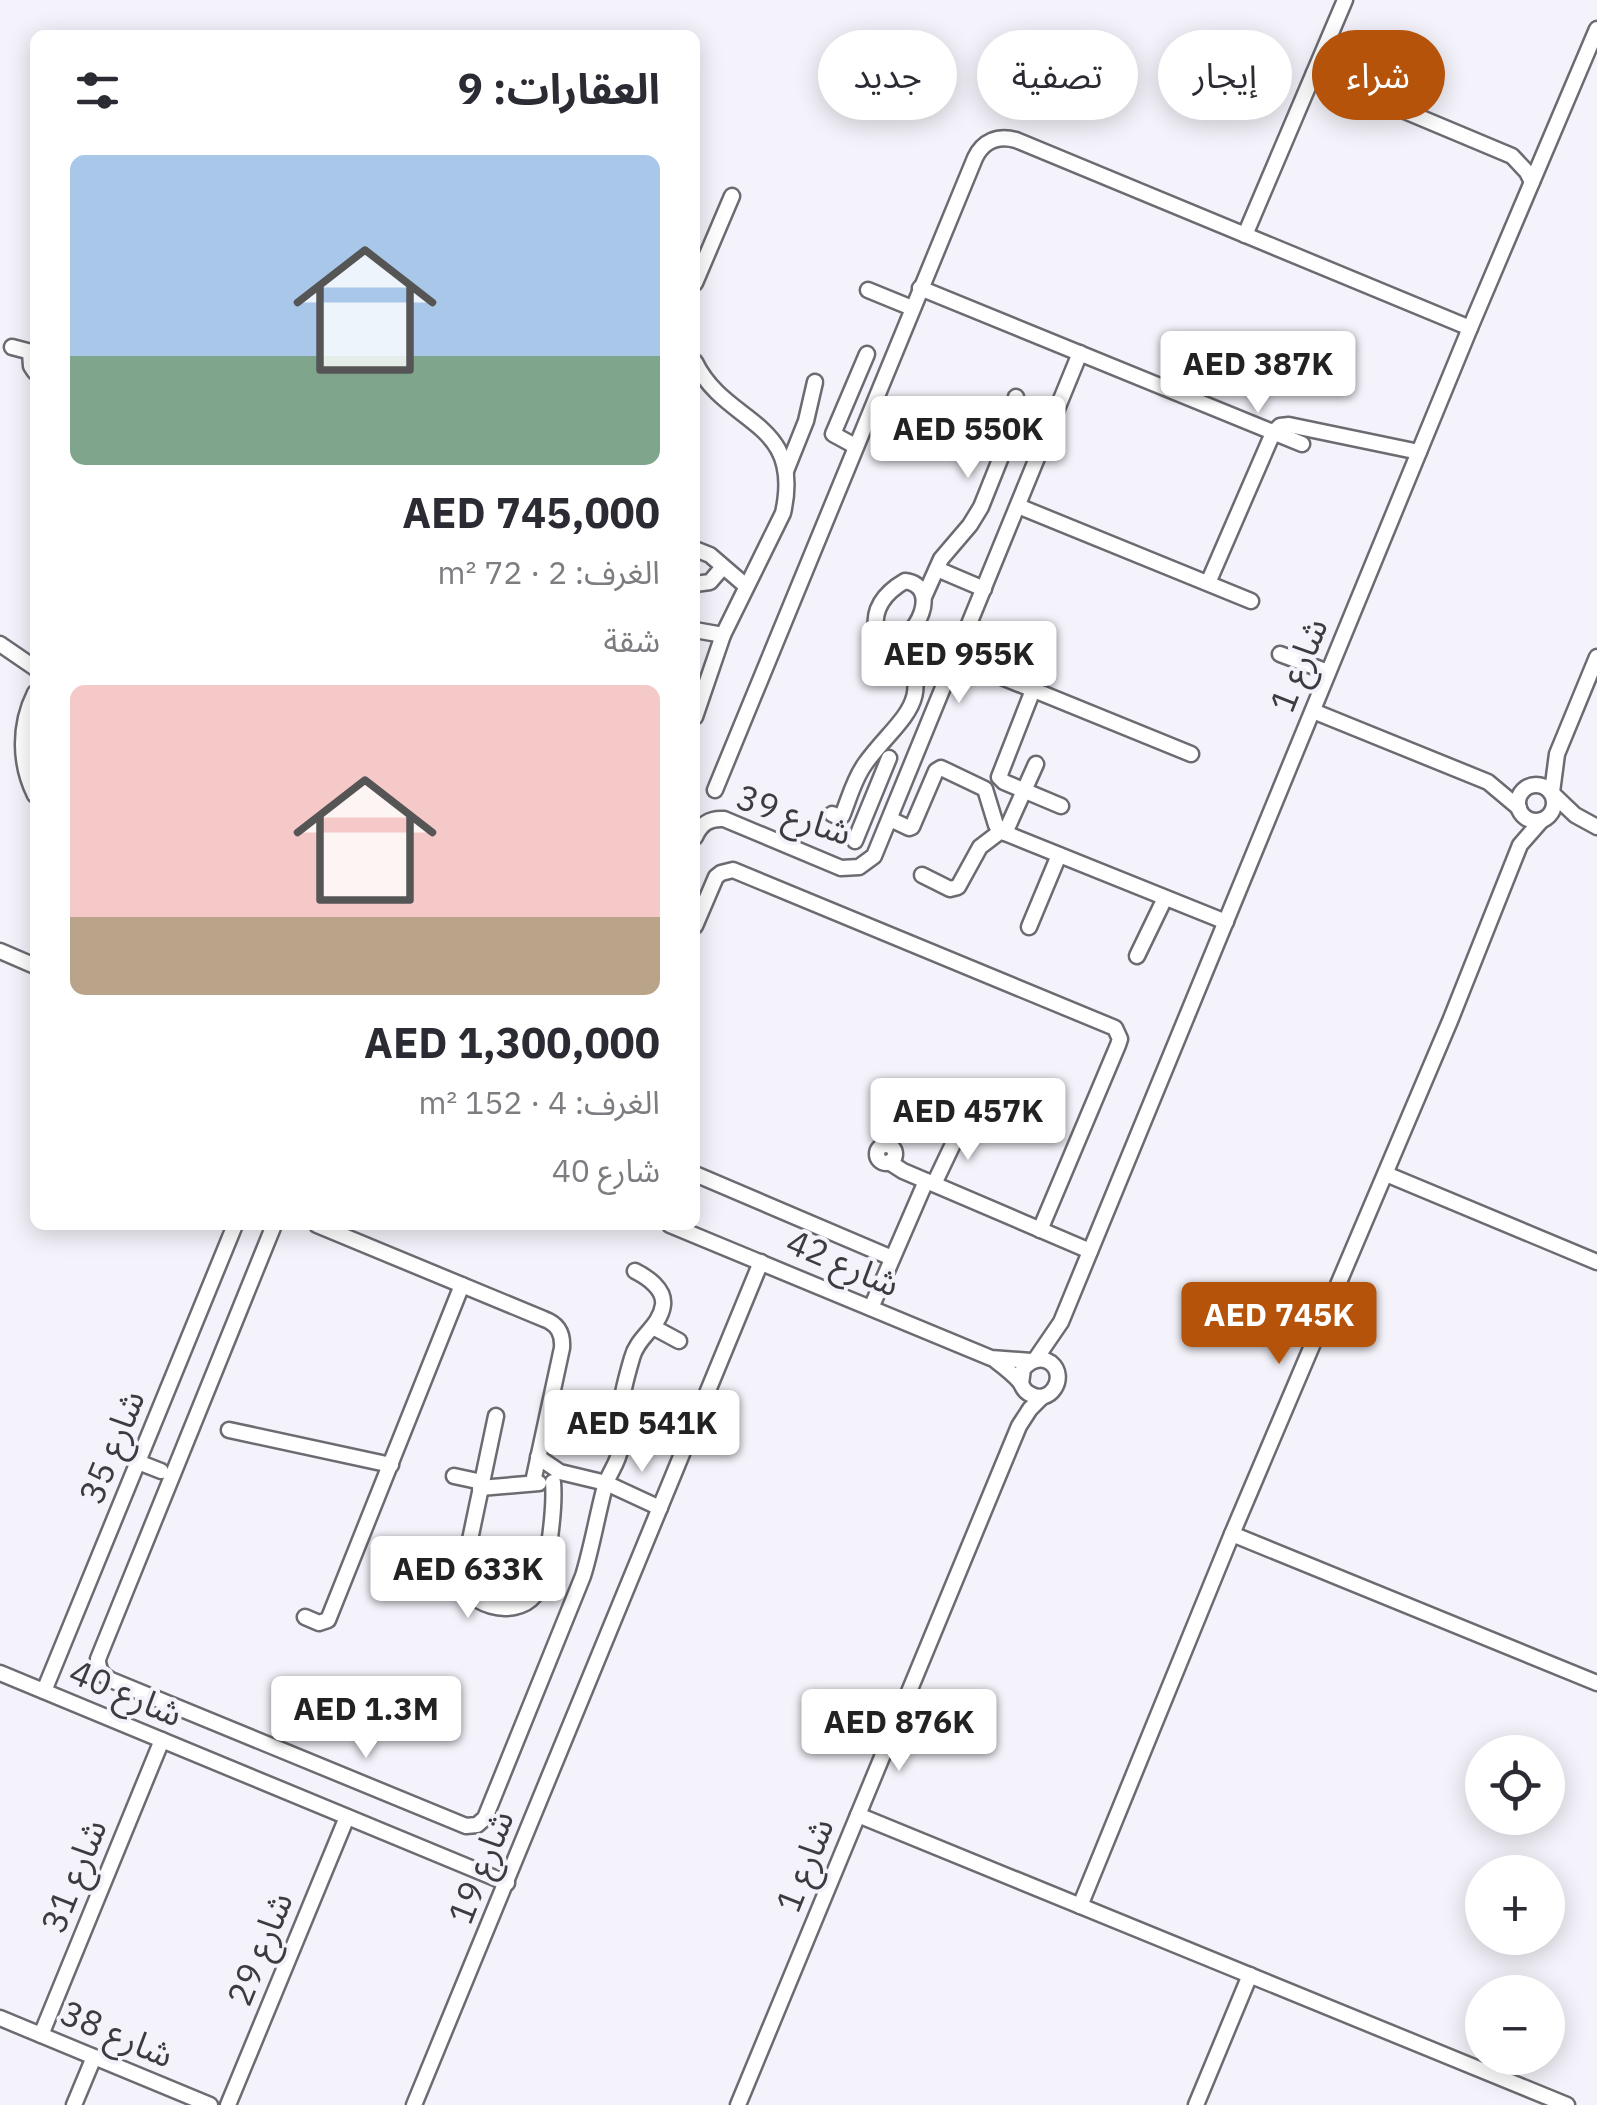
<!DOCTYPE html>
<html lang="ar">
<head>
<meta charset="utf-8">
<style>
  :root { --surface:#fff; --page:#f2f2f3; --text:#2b2b33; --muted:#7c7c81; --accent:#b45309 }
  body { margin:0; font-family:"IBM Plex Sans","Noto Sans Arabic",sans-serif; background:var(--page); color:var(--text); direction:rtl; height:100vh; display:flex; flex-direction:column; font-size:38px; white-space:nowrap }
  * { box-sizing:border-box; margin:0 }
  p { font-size:32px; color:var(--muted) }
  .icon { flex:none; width:55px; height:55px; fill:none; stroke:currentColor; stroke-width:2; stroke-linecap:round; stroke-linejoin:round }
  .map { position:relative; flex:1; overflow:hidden; direction:ltr }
  .side { position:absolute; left:30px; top:30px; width:670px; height:1200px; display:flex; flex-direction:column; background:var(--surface); border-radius:15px; box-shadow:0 5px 25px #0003; direction:rtl }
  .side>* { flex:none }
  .top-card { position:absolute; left:730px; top:30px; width:715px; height:90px; direction:rtl; display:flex; gap:20px }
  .controls { position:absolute; left:1465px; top:1735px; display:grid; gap:20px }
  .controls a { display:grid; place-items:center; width:100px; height:100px; border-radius:50%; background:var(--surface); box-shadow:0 5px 25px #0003; font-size:50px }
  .price { position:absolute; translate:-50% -85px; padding:0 22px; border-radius:10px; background:#fff; color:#222; font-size:32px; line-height:65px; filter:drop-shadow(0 2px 5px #0008) }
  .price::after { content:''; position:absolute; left:50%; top:60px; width:30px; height:22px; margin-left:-15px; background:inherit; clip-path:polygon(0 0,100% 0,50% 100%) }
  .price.current { background:var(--accent); color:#fff }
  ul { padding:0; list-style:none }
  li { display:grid; align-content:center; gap:20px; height:530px; padding:0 40px }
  li span { display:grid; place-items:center; height:310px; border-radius:15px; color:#555 }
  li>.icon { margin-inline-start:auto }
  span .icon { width:180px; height:180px; fill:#fffc; stroke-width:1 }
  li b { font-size:42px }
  h2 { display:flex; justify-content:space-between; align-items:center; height:120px; padding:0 40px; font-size:42px }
  .tag { padding:0 35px; border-radius:45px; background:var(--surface); box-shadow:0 5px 25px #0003; font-size:35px; line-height:90px }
  .tag.current { background:var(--accent); color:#fff }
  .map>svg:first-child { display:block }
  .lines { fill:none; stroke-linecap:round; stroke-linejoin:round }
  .minor-casing { stroke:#6c6b72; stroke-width:19 }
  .minor { stroke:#fff; stroke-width:14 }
  .labels { text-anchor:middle; stroke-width:8; stroke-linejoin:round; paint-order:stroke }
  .street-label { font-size:35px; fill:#3c3b3f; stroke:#f4f2fa }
</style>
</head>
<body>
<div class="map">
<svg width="1597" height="2105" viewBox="0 0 1597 2105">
  <rect width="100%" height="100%" fill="#f4f2fa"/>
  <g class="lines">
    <defs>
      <g id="minor">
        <polyline points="1314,73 1512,156 1527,172 1532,182"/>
        <polyline points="1245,235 1345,0"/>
        <polyline points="695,283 732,196"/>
        <polyline points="920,288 1302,444"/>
        <polyline points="868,290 912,308"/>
        <polyline points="12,347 35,353"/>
        <polyline points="30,352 31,366 35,372"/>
        <path d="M695 362C726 426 804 419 783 513L723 635 695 717"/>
        <polyline points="855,446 833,434 867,354"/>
        <polyline points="786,471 806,421 815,382"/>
        <polyline points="1018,506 1251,601"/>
        <polyline points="695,549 710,555 746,586"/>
        <polyline points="937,569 984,589"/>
        <path d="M905 581C942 586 917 642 889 641L876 629C873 607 886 592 905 581Z"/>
        <polyline points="1208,583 1273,433 1280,426 1289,425 1419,452"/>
        <polyline points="695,584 710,582 722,568"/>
        <polyline points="924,597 941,559 970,525 981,507 1003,452 1016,397"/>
        <polyline points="695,630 723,635"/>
        <polyline points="0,644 35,668"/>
        <polyline points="1280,654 1328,672"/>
        <polyline points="955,658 1191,754"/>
        <polyline points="1033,690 999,777 1004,782 1061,806"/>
        <path d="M35 693C19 725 19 763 35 795"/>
        <polyline points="1313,711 1488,782 1519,808"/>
        <circle cx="1536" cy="803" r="18"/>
        <path d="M715 790 975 158C983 141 998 135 1016 140L1470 328"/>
        <polyline points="1552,792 1557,754 1597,657"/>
        <polyline points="1553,794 1575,815 1597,827"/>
        <path d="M832 814 839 817 842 816C849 799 854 779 865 764 896 720 943 699 895 642"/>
        <polyline points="890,819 909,828 912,827 936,771 941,768 985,789 996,825 1005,833 1226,922"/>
        <polyline points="1005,833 1036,764"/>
        <path d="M695 837C701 824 709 818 724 819L841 868 859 867 874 856 1080 353"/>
        <polyline points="855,841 889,758"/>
        <polyline points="922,875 950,889 958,887 980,847 1001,831"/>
        <polyline points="695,926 716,877 721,873 733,870 1115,1028 1120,1039 1118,1045 1040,1230"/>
        <polyline points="1029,927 1059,855"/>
        <polyline points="0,951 35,966"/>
        <polyline points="1137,956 1165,898"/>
        <circle cx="886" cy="1154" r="9"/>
        <polyline points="889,1162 903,1171 1090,1251"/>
        <polyline points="695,1174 892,1258"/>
        <polyline points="1386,1174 1597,1262"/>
        <polyline points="934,1184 963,1123"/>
        <path d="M274 1225 98 1659C98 1670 102 1675 111 1680L466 1826 477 1825 485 1818 583 1576C592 1547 597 1516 605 1486 609 1473 618 1463 620 1450 623 1437 619 1424 620 1411 622 1393 627 1375 632 1358 637 1337 660 1327 663 1305 665 1289 647 1277 635 1271"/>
        <path d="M317 1225 544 1319C558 1324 563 1334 562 1348L533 1482"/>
        <polyline points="670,1225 991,1358 1031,1361"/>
        <polyline points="871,1308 926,1181"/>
        <polyline points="653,1327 679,1341"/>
        <polyline points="1035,1360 1061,1322 1470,328 1597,29"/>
        <path d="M996 1361C1004 1367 1013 1374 1020 1382 1024 1388 1023 1391 1030 1394 1050 1406 1068 1377 1051 1363 1040 1355 1030 1361 1023 1369L1021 1384"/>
        <path d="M496 1416 463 1573C462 1607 515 1619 534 1596 548 1579 555 1505 553 1482"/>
        <polyline points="229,1430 391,1465"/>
        <polyline points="538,1457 560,1472 606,1483 660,1508"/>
        <polyline points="138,1462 161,1471"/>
        <polyline points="454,1476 482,1482"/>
        <polyline points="480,1488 539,1483"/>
        <polyline points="1232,1534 1597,1683"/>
        <polyline points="305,1617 319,1623 328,1620 462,1285"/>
        <polyline points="0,1673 507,1883"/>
        <polyline points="44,1691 235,1225"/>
        <polyline points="858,1815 1567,2105"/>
        <polyline points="1080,1906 1232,1534 1450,1021 1520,845 1542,820"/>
        <polyline points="0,2018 210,2105"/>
        <polyline points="41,2035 162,1740"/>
        <polyline points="74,2105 94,2057"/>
        <polyline points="228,2105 347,1817"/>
        <polyline points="414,2105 761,1262"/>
        <polyline points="738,2105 1019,1426 1030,1409 1042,1397"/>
        <polyline points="1196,2105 1250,1975"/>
      </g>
    </defs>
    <use href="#minor" class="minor-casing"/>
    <use href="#minor" class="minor"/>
  </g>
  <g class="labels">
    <g class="street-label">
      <text transform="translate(1299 665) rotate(-68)" y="12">شارع 1</text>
      <text transform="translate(794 815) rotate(19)" y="12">شارع 39</text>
      <text transform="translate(843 1263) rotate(23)" y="12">شارع 42</text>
      <text transform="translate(112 1447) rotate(-68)" y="12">شارع 35</text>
      <text transform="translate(126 1693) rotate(23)" y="12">شارع 40</text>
      <text transform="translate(805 1865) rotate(-68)" y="12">شارع 1</text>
      <text transform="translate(481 1867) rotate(-68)" y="12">شارع 19</text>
      <text transform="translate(74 1876) rotate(-68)" y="12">شارع 31</text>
      <text transform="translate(260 1949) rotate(-68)" y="12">شارع 29</text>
      <text transform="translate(117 2034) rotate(23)" y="12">شارع 38</text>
    </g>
  </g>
</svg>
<div class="controls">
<a><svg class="icon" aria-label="locate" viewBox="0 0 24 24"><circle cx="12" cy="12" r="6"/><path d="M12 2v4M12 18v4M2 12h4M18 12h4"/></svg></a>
<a>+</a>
<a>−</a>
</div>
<b class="price" style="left:1258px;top:416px">AED 387K</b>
<b class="price" style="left:968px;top:481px">AED 550K</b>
<b class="price" style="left:959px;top:706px">AED 955K</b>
<b class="price" style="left:968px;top:1163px">AED 457K</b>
<b class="price current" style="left:1279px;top:1367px">AED 745K</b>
<b class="price" style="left:642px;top:1475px">AED 541K</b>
<b class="price" style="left:468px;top:1621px">AED 633K</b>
<b class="price" style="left:366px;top:1761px">AED 1.3M</b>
<b class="price" style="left:899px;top:1774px">AED 876K</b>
<div class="top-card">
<a class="tag current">شراء</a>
<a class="tag">إيجار</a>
<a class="tag">تصفية</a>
<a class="tag">جديد</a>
</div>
<section class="side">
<h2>العقارات: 9<svg class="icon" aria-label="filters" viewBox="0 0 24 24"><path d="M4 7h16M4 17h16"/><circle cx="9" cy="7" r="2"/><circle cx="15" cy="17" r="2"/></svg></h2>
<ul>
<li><span style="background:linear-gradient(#a9c7e8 65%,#7fa58c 0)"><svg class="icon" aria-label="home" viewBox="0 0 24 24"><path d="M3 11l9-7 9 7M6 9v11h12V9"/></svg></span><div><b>AED 745,000</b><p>الغرف: 2 · 72 m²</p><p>شقة</p></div></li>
<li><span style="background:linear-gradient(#f6c9c9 75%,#b9a48a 0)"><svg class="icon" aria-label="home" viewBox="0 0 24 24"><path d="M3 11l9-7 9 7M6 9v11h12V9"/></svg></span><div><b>AED 1,300,000</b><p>الغرف: 4 · 152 m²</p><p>شارع 40</p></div></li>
</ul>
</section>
</div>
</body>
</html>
